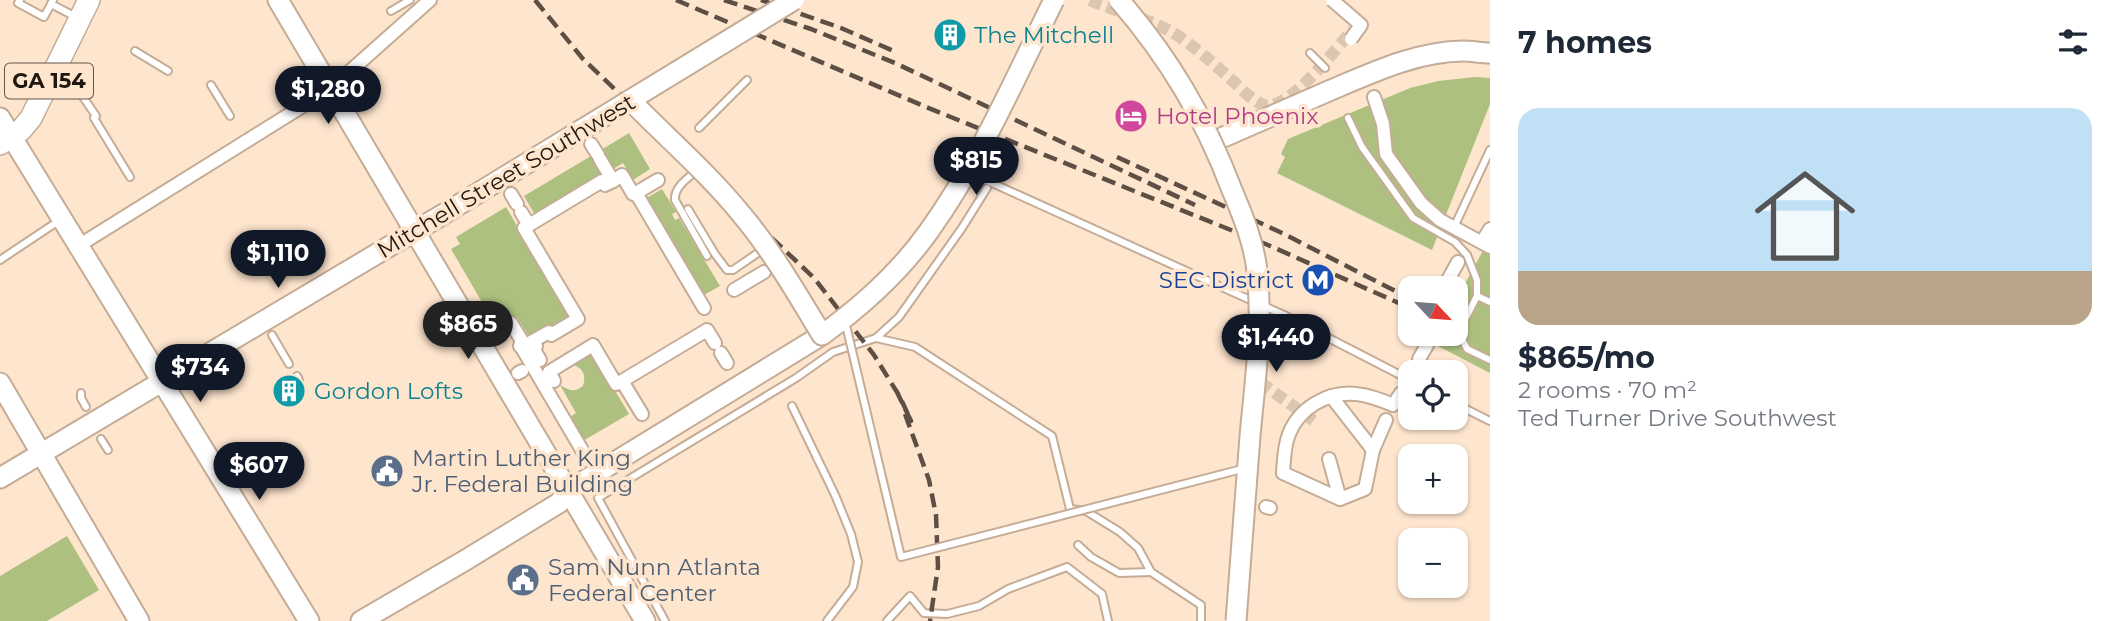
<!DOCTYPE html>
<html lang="en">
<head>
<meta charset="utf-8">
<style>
  :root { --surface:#fff; --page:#f2f2f3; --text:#1f2937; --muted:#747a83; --accent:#111827 }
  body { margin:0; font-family:Montserrat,sans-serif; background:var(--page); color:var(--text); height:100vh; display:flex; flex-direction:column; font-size:26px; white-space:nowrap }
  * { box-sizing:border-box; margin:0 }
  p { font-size:23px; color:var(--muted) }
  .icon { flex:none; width:38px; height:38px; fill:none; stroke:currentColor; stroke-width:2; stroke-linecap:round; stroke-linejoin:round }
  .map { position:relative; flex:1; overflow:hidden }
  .sheet { display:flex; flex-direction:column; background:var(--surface); width:630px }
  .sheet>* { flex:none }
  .needle { width:46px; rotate:116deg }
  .buttons { position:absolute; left:1398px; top:276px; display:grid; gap:14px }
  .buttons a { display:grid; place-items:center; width:70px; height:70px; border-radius:14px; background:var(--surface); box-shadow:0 2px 5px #0004; font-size:35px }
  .price { position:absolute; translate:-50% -60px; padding:0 16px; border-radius:24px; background:var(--accent); color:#fff; font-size:23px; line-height:46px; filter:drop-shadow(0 2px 4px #0008) }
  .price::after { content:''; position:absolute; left:50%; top:42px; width:21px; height:16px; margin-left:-10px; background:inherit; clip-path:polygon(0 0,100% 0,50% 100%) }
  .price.active { background:#222; color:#fff }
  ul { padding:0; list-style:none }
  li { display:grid; align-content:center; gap:14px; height:371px; padding:0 28px }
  li span { display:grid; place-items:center; height:217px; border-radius:21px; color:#555 }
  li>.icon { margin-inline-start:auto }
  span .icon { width:126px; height:126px; fill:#fffc; stroke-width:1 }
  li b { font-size:30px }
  h2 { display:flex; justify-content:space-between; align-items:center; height:84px; padding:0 28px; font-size:30px }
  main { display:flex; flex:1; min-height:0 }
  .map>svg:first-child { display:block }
  .green { fill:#adc07f }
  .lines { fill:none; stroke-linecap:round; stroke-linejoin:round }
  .street-tunnel { stroke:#ddc6b1; stroke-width:12; stroke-dasharray:12 6; stroke-linecap:butt }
  .lane-casing { stroke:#c4ac96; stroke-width:10 }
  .street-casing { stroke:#c4ac96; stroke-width:16 }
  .secondary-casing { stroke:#c4ac96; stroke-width:23 }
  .primary-casing { stroke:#c4ac96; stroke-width:24 }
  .lane { stroke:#fff; stroke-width:6 }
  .street { stroke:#fff; stroke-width:12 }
  .secondary { stroke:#fff; stroke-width:19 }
  .primary { stroke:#fff; stroke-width:21 }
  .rail { stroke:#5d4f43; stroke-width:4.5; stroke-dasharray:14 7; stroke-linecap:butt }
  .lane-bridge-casing { stroke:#c4ac96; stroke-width:10; stroke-linecap:butt }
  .street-bridge-casing { stroke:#c4ac96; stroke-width:16; stroke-linecap:butt }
  .secondary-bridge-casing { stroke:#c4ac96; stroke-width:23; stroke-linecap:butt }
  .lane-bridge { stroke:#fff; stroke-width:6 }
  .street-bridge { stroke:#fff; stroke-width:12 }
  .secondary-bridge { stroke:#fff; stroke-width:19 }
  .labels { text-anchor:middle; stroke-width:7; stroke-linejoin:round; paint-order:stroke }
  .shield { fill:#fee5ce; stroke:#635548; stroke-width:2 }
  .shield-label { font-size:21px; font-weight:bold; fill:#20170f }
  .culture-label { font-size:23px; fill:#0d838f; stroke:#fee5ce; text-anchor:start }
  .hotel-label { font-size:23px; fill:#b23c85; stroke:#fee5ce; text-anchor:start }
  .street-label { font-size:23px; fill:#20170f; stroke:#fee5ce }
  .transit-label { font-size:23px; fill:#164399; stroke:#fee5ce; text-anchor:end }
  .service-label { font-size:23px; fill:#4e5e75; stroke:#fee5ce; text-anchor:start }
</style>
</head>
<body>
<main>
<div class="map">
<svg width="1490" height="621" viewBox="0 0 1490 621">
  <rect width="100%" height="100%" fill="#fee5ce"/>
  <g class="green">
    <polygon points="1475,77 1490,78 1490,104 1432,250 1277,173 1285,157 1281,154 1288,139 1410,88 1438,81"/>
    <polygon points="629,133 650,169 633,180 623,163 613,169 601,150"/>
    <polygon points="591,156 602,175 535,215 524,196"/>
    <polygon points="662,189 676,212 672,214 675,220 679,218 720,286 702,296 645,199"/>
    <polygon points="506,207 572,319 531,340 517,317 497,328 451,249 460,244 456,237"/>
    <polygon points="1490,238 1490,373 1432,343 1437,334 1456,334 1456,300"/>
    <path d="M591 351 629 414 581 442 567 419 576 413 560 385C567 389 573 394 583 386 587 375 582 366 571 365Z"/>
    <polygon points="67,536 99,590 47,621 0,621 0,576"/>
  </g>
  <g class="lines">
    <g class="street-tunnel">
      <path d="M1090 0C1116 12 1154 20 1175 34 1197 48 1215 65 1234 82 1242 89 1253 102 1264 105 1289 111 1337 48 1352 30"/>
      <polyline points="1260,382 1318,424"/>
    </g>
    <defs>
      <g id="lane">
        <polyline points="20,0 18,3 44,17 51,4"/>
        <polyline points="53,0 51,4 78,18"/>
        <polyline points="391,11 410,0"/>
        <polyline points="135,51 168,71"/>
        <polyline points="1310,53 1325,68"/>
        <polyline points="211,85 230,116"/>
        <polyline points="79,91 96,116"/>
        <polyline points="94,118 130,177"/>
        <polyline points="1348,118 1362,147 1413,218 1455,242 1467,255 1477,280 1477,296 1461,327 1462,339 1467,349 1490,360"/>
        <polyline points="699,128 747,80"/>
        <path d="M696 171C687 179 674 187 675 200L707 256"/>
        <polyline points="970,173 1257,303"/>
        <polyline points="688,209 715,254 727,270 733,270 765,248"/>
        <polyline points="1456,223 1490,150"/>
        <polyline points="0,260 60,220"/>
        <polyline points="1477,296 1490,302"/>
        <polyline points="1284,315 1410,380"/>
        <polyline points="272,335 289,364"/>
        <polyline points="876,338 915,347 1052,436 1070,509 1086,511 1120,532 1138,548 1151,572 1201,605 1201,621"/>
        <polyline points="297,376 299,380"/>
        <polyline points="81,393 81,398 86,407"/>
        <polyline points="1456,404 1490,421"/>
        <polyline points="792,406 835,495 851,534 858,562 853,587 827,621"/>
        <polyline points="101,439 108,450"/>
        <polyline points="240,480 280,456 278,452"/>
        <polyline points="1078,545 1091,557 1119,573 1151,572"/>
        <polyline points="665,621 598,498 796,378 833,352 876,338 899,317 962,228 987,188"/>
        <polyline points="887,621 910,596 924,613 947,614 979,606 1008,589 1067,567 1102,594 1108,621"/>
      </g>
      <g id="street">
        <polyline points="1374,97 1383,124 1386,154 1421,203 1440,220 1490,247"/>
        <polyline points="591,144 598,155"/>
        <polyline points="600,159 613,181 622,175 633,194 636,193"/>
        <polyline points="658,180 636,193 704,308"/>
        <polyline points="511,194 517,204"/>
        <polyline points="521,212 529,225 602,181 605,185 613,181"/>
        <polyline points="529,225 524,228 578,319 551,335 549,332 531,342"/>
        <polyline points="1482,242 1490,229"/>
        <polyline points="78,246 330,89 430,0"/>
        <polyline points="1443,289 1458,262"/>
        <polyline points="734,290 764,272"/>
        <polyline points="511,323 522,341 520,346 522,348"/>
        <polyline points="533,341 536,346 533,348 540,360"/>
        <polyline points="523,347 522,348 582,450"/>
        <polyline points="721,353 727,363"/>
        <polyline points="1419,359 1427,345 1430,334"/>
        <polyline points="518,373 522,371"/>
        <polyline points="554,381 549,372 593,345 616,384 622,381 642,414"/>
        <polyline points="622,381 707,330 715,343"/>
        <polyline points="1331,396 1373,450"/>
        <path d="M1329 459 1340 499 1283 473C1284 460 1284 446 1289 434 1299 408 1328 391 1356 394 1369 395 1381 400 1393 405L1401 393"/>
        <polyline points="1340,499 1365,489 1373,450 1386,420"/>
        <polyline points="1266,507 1270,508"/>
      </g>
      <g id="secondary">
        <polyline points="278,0 645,621"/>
        <polyline points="0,118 309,621"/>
        <polyline points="1212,142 1331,90"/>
        <polyline points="0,383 139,621"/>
        <polyline points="0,478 442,215"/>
        <polyline points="361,621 464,561 559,503 569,490 822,335"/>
      </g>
      <polyline id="primary" points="0,144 21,130 31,118 89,0"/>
    </defs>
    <use href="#lane" class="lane-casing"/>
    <use href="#street" class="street-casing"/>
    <use href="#secondary" class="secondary-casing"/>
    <use href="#primary" class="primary-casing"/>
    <use href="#lane" class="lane"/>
    <use href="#street" class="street"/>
    <use href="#secondary" class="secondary"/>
    <use href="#primary" class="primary"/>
    <g class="rail">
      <polyline points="535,0 583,59 814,278 874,355 900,397 911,421 895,388"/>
      <polyline points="676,0 926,107 1268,245 1410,308"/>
      <polyline points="724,0 811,29 895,63 1195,205"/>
      <polyline points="761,0 841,28 896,52"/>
      <polyline points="1117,157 1280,232 1407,297"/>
      <polyline points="905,414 929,480 936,515 938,567 930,621"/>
    </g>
    <defs>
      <g id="lane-bridge">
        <polyline points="1264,306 1284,315"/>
        <polyline points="845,321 901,557 1246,468"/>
      </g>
      <polyline id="street-bridge" points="1332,0 1361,25 1351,39"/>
      <g id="secondary-bridge">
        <path d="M1119 0C1170 59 1204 117 1232 190 1243 216 1254 243 1257 271 1263 326 1255 381 1250 436 1245 497 1241 559 1236 621"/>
        <path d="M1331 90C1371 73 1418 51 1463 51 1472 51 1481 53 1490 53"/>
        <path d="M630 100C667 138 708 173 742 215 773 252 797 294 822 335 862 306 900 272 929 231 980 160 1015 78 1054 0"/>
        <polyline points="442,215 794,0"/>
      </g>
    </defs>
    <use href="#lane-bridge" class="lane-bridge-casing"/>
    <use href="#street-bridge" class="street-bridge-casing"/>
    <use href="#secondary-bridge" class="secondary-bridge-casing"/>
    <use href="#lane-bridge" class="lane-bridge"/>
    <use href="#street-bridge" class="street-bridge"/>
    <use href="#secondary-bridge" class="secondary-bridge"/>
  </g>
  <defs>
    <symbol id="building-disc" viewBox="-11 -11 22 22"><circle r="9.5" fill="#0f9aa8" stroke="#fee5ce"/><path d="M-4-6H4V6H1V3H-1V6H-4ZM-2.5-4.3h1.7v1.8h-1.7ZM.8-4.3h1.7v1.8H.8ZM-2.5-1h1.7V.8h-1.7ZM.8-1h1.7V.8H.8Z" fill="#fff"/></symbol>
    <symbol id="hotel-disc" viewBox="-11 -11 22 22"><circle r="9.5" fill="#d1479c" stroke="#fee5ce"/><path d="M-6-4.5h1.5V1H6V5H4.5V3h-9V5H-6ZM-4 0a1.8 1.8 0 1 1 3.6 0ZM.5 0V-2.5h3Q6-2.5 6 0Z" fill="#fff"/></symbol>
    <symbol id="metro-disc" viewBox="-11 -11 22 22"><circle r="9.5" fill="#1a4fb4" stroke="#fee5ce"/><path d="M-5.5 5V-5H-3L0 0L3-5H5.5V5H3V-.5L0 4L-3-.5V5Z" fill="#fff"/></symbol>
    <symbol id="civic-disc" viewBox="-11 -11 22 22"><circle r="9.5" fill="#5c6f8a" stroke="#fee5ce"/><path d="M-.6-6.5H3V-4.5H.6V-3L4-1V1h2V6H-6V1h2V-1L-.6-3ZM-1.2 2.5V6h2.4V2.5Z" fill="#fff"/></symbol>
  </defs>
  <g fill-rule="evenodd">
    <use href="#building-disc" x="931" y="16" width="38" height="38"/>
    <use href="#hotel-disc" x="1112" y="97" width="38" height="38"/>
    <use href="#metro-disc" x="1299" y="261" width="38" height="38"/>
    <use href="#building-disc" x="270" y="372" width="38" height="38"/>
    <use href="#civic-disc" x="368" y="452" width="38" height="38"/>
    <use href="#civic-disc" x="504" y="561" width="38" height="38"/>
  </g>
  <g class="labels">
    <rect class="shield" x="5" y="63.5" width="88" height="35" rx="5"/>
    <g class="shield-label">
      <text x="49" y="88">GA 154</text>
    </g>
    <g class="culture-label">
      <text x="974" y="43">The Mitchell</text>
      <text x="314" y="399">Gordon Lofts</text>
    </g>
    <g class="hotel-label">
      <text x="1156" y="124">Hotel Phoenix</text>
    </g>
    <g class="street-label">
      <text transform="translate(506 176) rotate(-31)" y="8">Mitchell Street Southwest</text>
    </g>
    <g class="transit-label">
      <text x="1294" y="288">SEC District</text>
    </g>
    <g class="service-label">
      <text x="412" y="466">Martin Luther King<tspan x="412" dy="26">Jr. Federal Building</tspan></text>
      <text x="548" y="575">Sam Nunn Atlanta<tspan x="548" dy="26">Federal Center</tspan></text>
    </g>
  </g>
</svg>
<div class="buttons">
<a><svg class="needle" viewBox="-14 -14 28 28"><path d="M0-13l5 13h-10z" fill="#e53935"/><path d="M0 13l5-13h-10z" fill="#747a83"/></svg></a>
<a><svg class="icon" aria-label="locate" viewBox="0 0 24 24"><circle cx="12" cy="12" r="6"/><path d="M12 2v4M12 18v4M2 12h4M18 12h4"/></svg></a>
<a>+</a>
<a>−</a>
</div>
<b class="price" style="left:328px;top:126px">$1,280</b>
<b class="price" style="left:976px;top:197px">$815</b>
<b class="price" style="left:278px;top:290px">$1,110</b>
<b class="price active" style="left:468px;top:361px">$865</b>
<b class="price" style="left:1276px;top:374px">$1,440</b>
<b class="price" style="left:200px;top:404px">$734</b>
<b class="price" style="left:259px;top:502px">$607</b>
</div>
<section class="sheet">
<h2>7 homes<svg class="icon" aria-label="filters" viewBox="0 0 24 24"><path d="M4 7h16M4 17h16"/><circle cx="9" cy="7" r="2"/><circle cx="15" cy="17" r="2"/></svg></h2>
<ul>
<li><span style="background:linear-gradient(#bfe0f5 75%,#b9a48a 0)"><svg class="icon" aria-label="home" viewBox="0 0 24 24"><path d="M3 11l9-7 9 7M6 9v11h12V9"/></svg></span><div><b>$865/mo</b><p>2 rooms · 70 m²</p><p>Ted Turner Drive Southwest</p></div></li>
</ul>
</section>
</main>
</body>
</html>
